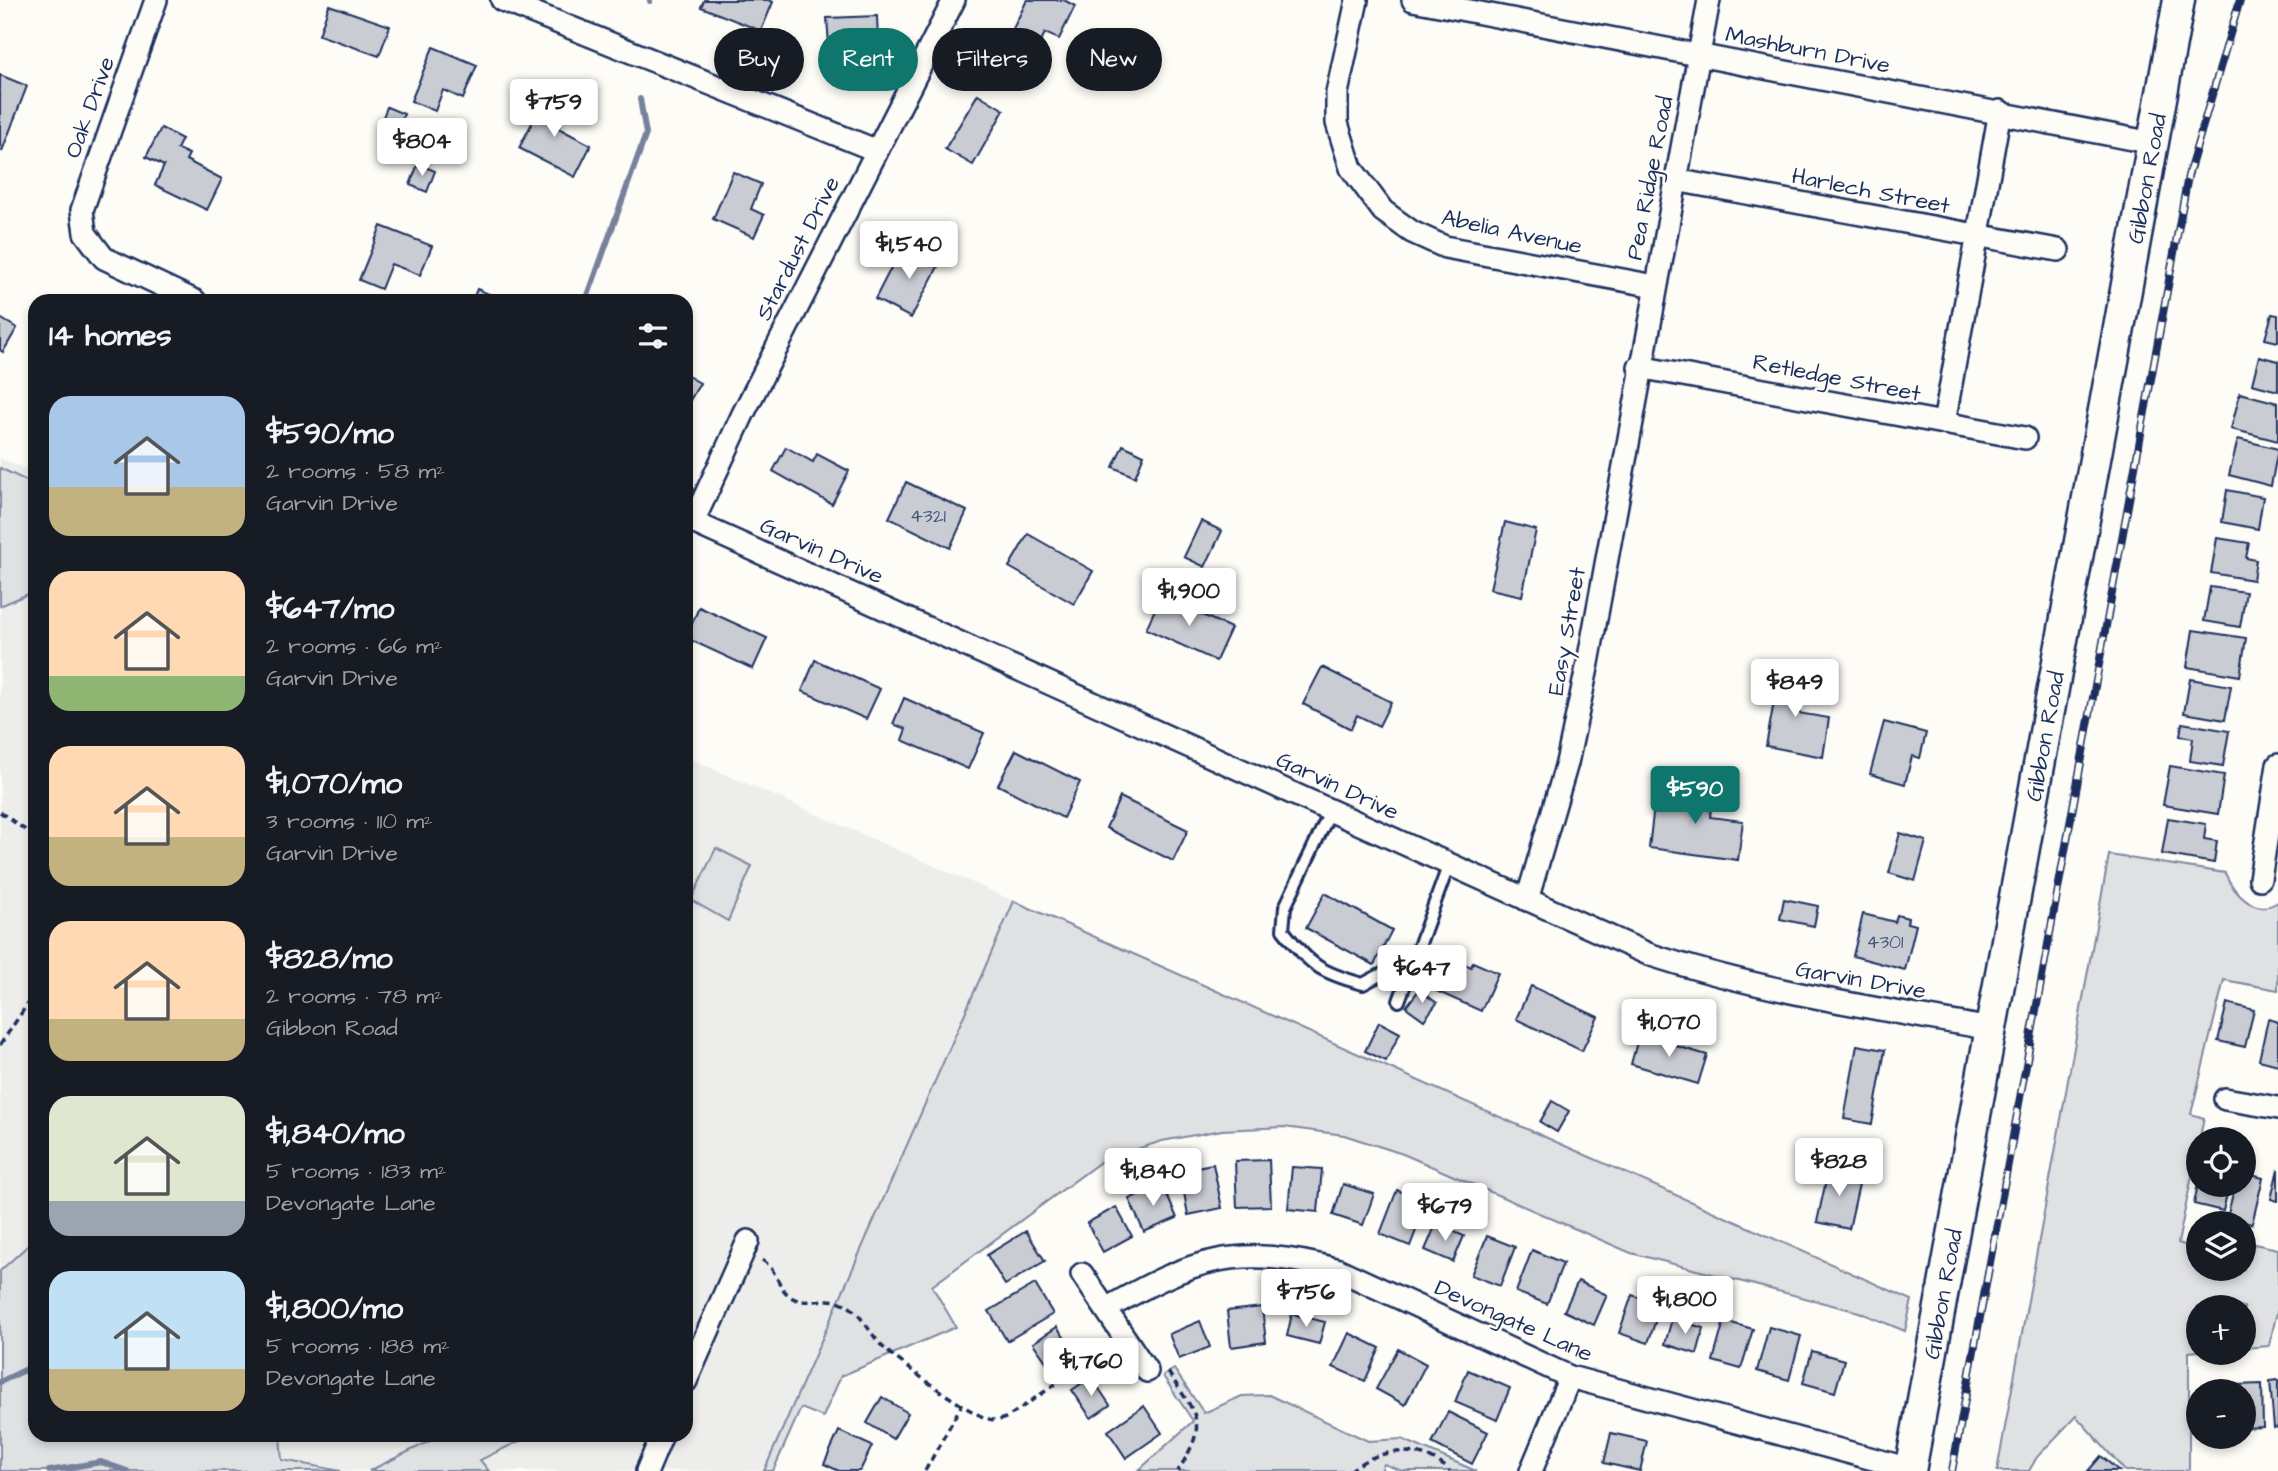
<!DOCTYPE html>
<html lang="en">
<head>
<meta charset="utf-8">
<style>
  :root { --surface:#171b24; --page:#20242c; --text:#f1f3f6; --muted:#9ea1a6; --accent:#0f766e }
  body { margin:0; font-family:"Architects Daughter",sans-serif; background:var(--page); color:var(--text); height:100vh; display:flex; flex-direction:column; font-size:26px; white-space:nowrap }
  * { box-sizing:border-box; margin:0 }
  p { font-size:23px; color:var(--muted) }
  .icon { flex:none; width:38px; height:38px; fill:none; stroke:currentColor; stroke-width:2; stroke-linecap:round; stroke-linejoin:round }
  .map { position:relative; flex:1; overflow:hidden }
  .drawer { position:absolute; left:28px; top:294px; width:665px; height:1148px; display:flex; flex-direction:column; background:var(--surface); border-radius:21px; box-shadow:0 4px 10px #0003 }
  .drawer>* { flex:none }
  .banner { position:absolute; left:714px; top:28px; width:665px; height:63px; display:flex; gap:14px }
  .fabs { position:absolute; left:2186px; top:1127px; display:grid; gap:14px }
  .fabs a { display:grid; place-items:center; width:70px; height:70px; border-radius:50%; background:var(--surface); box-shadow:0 4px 10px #0003; font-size:35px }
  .price { position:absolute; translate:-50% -60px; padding:0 16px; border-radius:7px; background:#fff; color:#222; font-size:23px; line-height:46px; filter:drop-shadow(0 2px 4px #0008) }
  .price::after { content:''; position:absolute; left:50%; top:42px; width:21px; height:16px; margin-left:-10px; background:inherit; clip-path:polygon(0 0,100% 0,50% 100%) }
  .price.selected { background:var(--accent); color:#fff }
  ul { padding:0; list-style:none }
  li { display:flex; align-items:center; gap:21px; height:175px; padding:0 21px }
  li span { display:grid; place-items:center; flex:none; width:196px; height:140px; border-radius:21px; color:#555 }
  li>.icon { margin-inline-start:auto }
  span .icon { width:84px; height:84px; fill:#fffc; stroke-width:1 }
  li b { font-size:30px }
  h2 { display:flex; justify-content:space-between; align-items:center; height:84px; padding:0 21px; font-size:30px }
  .chip { padding:0 24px; border-radius:32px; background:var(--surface); box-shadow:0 4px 10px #0003; font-size:24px; line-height:63px }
  .chip.selected { background:var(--accent); color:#fff }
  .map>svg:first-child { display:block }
  .built { fill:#edeeec }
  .green { fill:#e0e1e3; stroke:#7e88a0; stroke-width:2 }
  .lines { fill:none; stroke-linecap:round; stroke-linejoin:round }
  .stream { stroke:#76819c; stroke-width:6 }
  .building { fill:#c9ccd3; stroke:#1b2f5e; stroke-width:2 }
  .lane-casing { stroke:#1b2f5e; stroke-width:16 }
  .street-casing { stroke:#1b2f5e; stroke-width:26 }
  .secondary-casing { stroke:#1b2f5e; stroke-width:35 }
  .path { stroke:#1b2f5e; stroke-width:3.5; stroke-dasharray:7 5; stroke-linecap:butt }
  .lane { stroke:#fdfcf7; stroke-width:10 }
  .street { stroke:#fdfcf7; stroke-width:21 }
  .secondary { stroke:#fdfcf7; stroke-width:30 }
  .rail-casing { stroke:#1b2f5e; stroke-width:8 }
  .rail { stroke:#fdfcf7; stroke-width:5; stroke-dasharray:16; stroke-linecap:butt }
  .labels { text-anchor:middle; stroke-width:5; stroke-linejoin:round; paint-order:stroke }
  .number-label { font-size:19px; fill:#46567b }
  .street-label { font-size:23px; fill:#1b2f5e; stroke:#fdfcf7 }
</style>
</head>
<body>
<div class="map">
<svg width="2278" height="1471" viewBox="0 0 2278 1471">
  <rect width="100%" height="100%" fill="#fdfcf7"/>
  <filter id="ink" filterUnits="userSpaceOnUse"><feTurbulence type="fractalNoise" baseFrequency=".0143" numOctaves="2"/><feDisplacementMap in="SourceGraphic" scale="14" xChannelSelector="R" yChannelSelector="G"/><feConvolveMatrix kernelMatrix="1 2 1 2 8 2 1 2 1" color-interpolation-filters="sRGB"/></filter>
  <g filter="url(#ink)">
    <polygon class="built" points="0,458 35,473 35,1435 686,1435 686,757 1014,901 764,1471 0,1471"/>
    <g class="green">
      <polygon points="0,468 35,485 35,591 0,606"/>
      <polygon points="716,848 752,866 728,921 691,900"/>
      <path d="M2109 855 2225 873C2234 893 2254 917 2278 902V990L2224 980 2191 1114 2204 1118 2178 1243 2198 1249V1269H2244V1259L2249 1260 2254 1244 2278 1249V1308L2269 1346 2244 1348V1307H2198V1351L2189 1352V1469L2185 1471H2125L2076 1416 2037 1457 2029 1471H1997Z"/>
      <polygon points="1014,901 1912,1300 1905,1331 1859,1312 1631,1253 1403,1154 1344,1135 1284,1127 1222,1130 1162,1141 1103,1160 932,1286 956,1327 841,1376 823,1417 801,1408 773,1471 764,1471"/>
      <polygon points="35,1239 35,1435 280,1435 282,1460 341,1471 0,1471 0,1271"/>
      <polygon points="1174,1369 1204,1413 1242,1396 1269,1395 1368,1441 1402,1439 1476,1471 1402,1471 1384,1464 1381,1471 1138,1471 1193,1421 1163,1376"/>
      <polygon points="442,1435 532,1435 480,1460 489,1471 369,1471"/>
    </g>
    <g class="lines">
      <g class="stream">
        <polyline points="650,0 650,1"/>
        <polyline points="586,301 646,134 640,99"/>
        <polyline points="0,1382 35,1365"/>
        <polyline points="49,1471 101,1462 127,1471"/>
      </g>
    </g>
    <g class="building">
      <polygon points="704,0 768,0 773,2 761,31 701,7"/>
      <polygon points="1027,0 1064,0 1075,6 1059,39 1045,33 1033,57 1006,43"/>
      <polygon points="329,5 390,26 379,56 319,35"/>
      <polygon points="877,16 878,42 829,45 827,18"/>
      <polygon points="433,47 477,65 463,99 443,90 435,111 411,101"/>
      <polygon points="0,75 27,86 2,151 0,150"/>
      <polygon points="547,94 569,106 558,128 591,145 575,177 519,148"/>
      <polygon points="978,94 1004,110 973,165 945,149"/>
      <polygon points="387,107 404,114 395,137 378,130"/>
      <polygon points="161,128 182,139 177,149 189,154 186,160 222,179 207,210 155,185 164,166 146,157"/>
      <polygon points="418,164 435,171 427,192 410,185"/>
      <polygon points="733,172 761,184 751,209 764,215 754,237 713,219"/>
      <polygon points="381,226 432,246 420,275 391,264 381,289 359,280"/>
      <polygon points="913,244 942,259 911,318 875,299 895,260 903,264"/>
      <polygon points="477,289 505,301 472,301"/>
      <polygon points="2272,314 2278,315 2278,342 2265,339"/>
      <polygon points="0,318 17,328 3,352 0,350"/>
      <polygon points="2259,356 2278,361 2278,391 2252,384"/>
      <polygon points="686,375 700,383 686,407"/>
      <polygon points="2240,393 2278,403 2278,441 2231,429"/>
      <polygon points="2238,439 2278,449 2271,486 2229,475"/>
      <polygon points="1123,445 1144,455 1135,477 1113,467"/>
      <polygon points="786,447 813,462 817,454 849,471 832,504 773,471"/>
      <polygon points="906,482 967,511 950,548 889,518"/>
      <polygon points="2227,490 2263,497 2258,529 2222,522"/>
      <polygon points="1201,521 1222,531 1205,567 1184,557"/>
      <polygon points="1505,522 1536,530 1522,596 1490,589"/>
      <polygon points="1028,534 1093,571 1074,604 1009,567"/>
      <polygon points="2217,538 2249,543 2246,558 2256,560 2253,580 2211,573"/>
      <polygon points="2210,587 2246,592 2240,627 2204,621"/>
      <polygon points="1161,596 1231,628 1216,661 1146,629"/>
      <polygon points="699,607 767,638 753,669 686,638"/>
      <polygon points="2193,630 2246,638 2240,676 2187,667"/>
      <polygon points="815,660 880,689 866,719 802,691"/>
      <polygon points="1322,667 1391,702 1379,726 1357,715 1351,729 1303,704"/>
      <polygon points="1780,668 1805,673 1798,713 1829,718 1823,757 1766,746"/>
      <polygon points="2190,679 2231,686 2225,720 2184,713"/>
      <polygon points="904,698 984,733 968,769 902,740 906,729 893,724"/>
      <polygon points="1884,722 1926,733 1920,758 1912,756 1905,784 1870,774"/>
      <polygon points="2182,723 2229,731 2223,766 2190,761 2193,738 2180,736"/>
      <polygon points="1016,750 1080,782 1063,818 998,785"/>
      <polygon points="2170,766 2224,775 2218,814 2163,805"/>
      <polygon points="1679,782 1714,787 1710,817 1743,821 1738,860 1649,848 1654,806 1675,809"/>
      <polygon points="1120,797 1188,830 1173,861 1106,828"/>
      <polygon points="2168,818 2206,824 2204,839 2217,841 2214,863 2162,854"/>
      <polygon points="1900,833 1926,841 1915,881 1889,873"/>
      <polygon points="1325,893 1392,930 1374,965 1306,928"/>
      <polygon points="1784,899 1818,906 1814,926 1780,919"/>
      <polygon points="1863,914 1895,922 1897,915 1908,918 1907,923 1916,925 1905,970 1853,956"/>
      <polygon points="1431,949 1471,967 1473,962 1498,973 1481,1011 1416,982"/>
      <polygon points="1531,986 1598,1017 1582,1051 1516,1019"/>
      <polygon points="1419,990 1437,1003 1424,1020 1406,1007"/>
      <polygon points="2227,1003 2254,1010 2245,1047 2218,1041"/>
      <polygon points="2268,1019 2278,1022 2278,1065 2259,1060"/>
      <polygon points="1379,1022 1400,1033 1386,1061 1365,1051"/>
      <polygon points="1639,1035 1707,1055 1698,1084 1631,1064"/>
      <polygon points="1857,1045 1885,1050 1872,1124 1844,1119"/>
      <polygon points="1552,1101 1569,1111 1557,1132 1540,1122"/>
      <polygon points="1269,1160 1271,1206 1237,1207 1235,1161"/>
      <polygon points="1213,1164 1222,1208 1188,1215 1180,1170"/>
      <polygon points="1292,1167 1322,1169 1318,1212 1288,1209"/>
      <polygon points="1829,1167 1861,1175 1849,1229 1817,1222"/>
      <polygon points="2278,1169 2278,1201 2271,1199"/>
      <polygon points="2244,1173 2263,1178 2252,1224 2227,1218 2235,1185 2244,1185"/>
      <polygon points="1162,1184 1177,1218 1144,1232 1129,1199"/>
      <polygon points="1343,1184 1374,1194 1363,1225 1333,1215"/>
      <polygon points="2198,1184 2229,1185 2223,1211 2194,1204"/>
      <polygon points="1397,1190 1427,1202 1410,1246 1380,1234"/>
      <polygon points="1116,1207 1132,1236 1103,1252 1087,1223"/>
      <polygon points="1436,1224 1464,1236 1453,1262 1425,1250"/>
      <polygon points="1026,1231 1045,1261 1005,1285 987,1255"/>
      <polygon points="1487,1236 1515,1247 1500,1286 1471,1275"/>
      <polygon points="1532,1250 1563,1263 1547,1304 1516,1292"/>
      <polygon points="1578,1281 1607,1295 1594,1325 1564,1311"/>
      <polygon points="1035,1284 1053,1314 1007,1341 989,1311"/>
      <polygon points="1632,1295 1661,1305 1648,1343 1619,1333"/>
      <polygon points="1262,1307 1266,1342 1231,1347 1227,1311"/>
      <polygon points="1292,1314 1325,1322 1319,1344 1287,1336"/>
      <polygon points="1672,1319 1704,1328 1697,1354 1665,1344"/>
      <polygon points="1200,1321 1210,1347 1179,1359 1169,1334"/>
      <polygon points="1724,1321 1753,1329 1741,1369 1713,1361"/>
      <polygon points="1057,1327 1075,1353 1052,1370 1033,1343"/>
      <polygon points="1769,1327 1801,1336 1789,1380 1757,1371"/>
      <polygon points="1349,1333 1380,1348 1365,1381 1333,1367"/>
      <polygon points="1398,1349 1426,1364 1405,1405 1376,1389"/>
      <polygon points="1812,1351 1844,1360 1835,1392 1803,1383"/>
      <polygon points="1468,1370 1510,1388 1497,1420 1455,1402"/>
      <polygon points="1091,1377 1110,1405 1091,1418 1072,1390"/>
      <polygon points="2278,1380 2278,1427 2274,1428 2270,1381"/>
      <polygon points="2262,1384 2263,1427 2244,1428 2244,1391 2236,1391 2236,1385"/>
      <polygon points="2195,1392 2198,1392 2198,1432 2197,1432"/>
      <polygon points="882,1397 908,1413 893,1439 867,1423"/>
      <polygon points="1144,1406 1162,1433 1126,1458 1108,1431"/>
      <polygon points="1448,1412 1488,1432 1472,1464 1432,1443"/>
      <polygon points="839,1431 872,1446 860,1471 839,1471 824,1464"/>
      <polygon points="1611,1433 1647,1441 1640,1471 1604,1463"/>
      <polygon points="2101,1456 2119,1471 2088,1471"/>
    </g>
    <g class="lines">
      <defs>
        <g id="lane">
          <path d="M1331 810 1285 907 1283 930C1311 965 1318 972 1363 984L1414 957"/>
          <polyline points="1399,1001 1449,864"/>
        </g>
        <g id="street">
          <polyline points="156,0 82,210 85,233 104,258 195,301"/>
          <polyline points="502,0 875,150"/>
          <polyline points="1357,0 1337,93 1337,123 1351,168 1383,211 1412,232 1445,247 1655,286"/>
          <polyline points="1413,0 2153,143"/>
          <polyline points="1675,180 2058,250"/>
          <polyline points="1639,367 2025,438"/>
          <polyline points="1944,423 2000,111"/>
          <path d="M686 519 1648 954C1760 991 1875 1008 1991 1029"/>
          <polyline points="693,522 743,414 954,0"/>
          <polyline points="2260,879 2278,765"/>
          <polyline points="1527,900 1567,763 1588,663 1709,0"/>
          <polyline points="2225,1099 2278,1108"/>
          <polyline points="1082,1274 1147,1371"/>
          <path d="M1106 1309C1194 1258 1237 1243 1339 1270L1570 1377 1910 1469"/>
          <polyline points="686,1381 748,1241"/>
          <polyline points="647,1471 662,1435"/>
          <polyline points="1531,1471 1570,1377"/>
        </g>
        <g id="secondary">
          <path id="s1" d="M1910 1471 2179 0"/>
        </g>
      </defs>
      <use href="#lane" class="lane-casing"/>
      <use href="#street" class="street-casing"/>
      <use href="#secondary" class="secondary-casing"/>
      <g class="path">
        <polyline points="0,812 35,837"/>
        <polyline points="0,1045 35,993"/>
        <path d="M762 1260C777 1268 777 1288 791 1297 807 1307 825 1295 843 1303 862 1312 871 1337 886 1350 902 1364 976 1420 994 1420 1003 1421 1011 1415 1018 1410L1109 1347"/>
        <path d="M1168 1372C1198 1418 1209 1421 1178 1471"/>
        <polyline points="925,1471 961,1406"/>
        <path d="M1350 1471C1378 1447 1422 1444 1450 1471"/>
      </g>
      <use href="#lane" class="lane"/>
      <use href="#street" class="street"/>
      <use href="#secondary" class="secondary"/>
      <defs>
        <polyline id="rail" points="1952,1471 2188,176 2240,0"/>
      </defs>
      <use href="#rail" class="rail-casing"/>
      <use href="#rail" class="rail"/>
    </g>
  </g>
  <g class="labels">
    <g class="number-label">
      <text x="928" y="522">4321</text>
      <text x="1885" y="948">4301</text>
    </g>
    <g class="street-label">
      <text transform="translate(1808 49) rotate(11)" y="8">Mashburn Drive</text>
      <text transform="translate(89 107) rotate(-70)" y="8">Oak Drive</text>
      <text transform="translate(1649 178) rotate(-79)" y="8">Pea Ridge Road</text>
      <text dy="8" stroke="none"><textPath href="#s1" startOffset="1314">Gibbon Road</textPath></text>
      <text transform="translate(1871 190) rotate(11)" y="8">Harlech Street</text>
      <text transform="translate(1512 231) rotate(12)" y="8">Abelia Avenue</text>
      <text transform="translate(797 248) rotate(-63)" y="8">Stardust Drive</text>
      <text transform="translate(1837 377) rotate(11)" y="8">Retledge Street</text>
      <text transform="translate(822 550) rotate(24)" y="8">Garvin Drive</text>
      <text transform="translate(1566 631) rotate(-80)" y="8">Easy Street</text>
      <text dy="8" stroke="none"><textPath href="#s1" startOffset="747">Gibbon Road</textPath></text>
      <text transform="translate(1338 785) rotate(25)" y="8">Garvin Drive</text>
      <text transform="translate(1861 979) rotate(10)" y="8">Garvin Drive</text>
      <text dy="8" stroke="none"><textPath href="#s1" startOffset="180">Gibbon Road</textPath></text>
      <text transform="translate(1514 1320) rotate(24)" y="8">Devongate Lane</text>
    </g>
  </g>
</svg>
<div class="fabs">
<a><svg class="icon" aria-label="locate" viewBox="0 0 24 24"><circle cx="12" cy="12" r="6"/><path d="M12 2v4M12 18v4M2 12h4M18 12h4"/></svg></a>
<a><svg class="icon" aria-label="layers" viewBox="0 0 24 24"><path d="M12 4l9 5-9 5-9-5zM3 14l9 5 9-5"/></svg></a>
<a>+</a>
<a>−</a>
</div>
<b class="price" style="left:554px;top:139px">$759</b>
<b class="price" style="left:422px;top:178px">$804</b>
<b class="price" style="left:909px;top:281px">$1,540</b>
<b class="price" style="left:1189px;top:628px">$1,900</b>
<b class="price" style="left:1795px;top:719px">$849</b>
<b class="price selected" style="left:1695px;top:826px">$590</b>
<b class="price" style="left:1422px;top:1005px">$647</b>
<b class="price" style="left:1669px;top:1059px">$1,070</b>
<b class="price" style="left:1839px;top:1198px">$828</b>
<b class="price" style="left:1153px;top:1208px">$1,840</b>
<b class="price" style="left:1445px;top:1243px">$679</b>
<b class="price" style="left:1306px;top:1329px">$756</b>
<b class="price" style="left:1685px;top:1336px">$1,800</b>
<b class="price" style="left:1091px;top:1398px">$1,760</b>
<div class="banner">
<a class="chip">Buy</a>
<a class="chip selected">Rent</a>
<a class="chip">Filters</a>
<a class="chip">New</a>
</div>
<section class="drawer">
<h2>14 homes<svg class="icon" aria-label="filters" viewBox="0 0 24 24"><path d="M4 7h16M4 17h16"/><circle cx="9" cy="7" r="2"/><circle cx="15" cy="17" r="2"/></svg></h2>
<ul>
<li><span style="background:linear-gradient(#a9c7e8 65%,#c2b280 0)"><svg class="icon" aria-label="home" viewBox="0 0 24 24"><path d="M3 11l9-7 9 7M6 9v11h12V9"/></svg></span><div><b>$590/mo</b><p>2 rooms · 58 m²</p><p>Garvin Drive</p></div></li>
<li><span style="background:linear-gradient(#ffd9b3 75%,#8fb573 0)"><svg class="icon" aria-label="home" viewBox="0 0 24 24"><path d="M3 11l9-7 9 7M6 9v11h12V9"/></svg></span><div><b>$647/mo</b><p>2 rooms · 66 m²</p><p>Garvin Drive</p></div></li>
<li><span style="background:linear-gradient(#ffd9b3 65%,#c2b280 0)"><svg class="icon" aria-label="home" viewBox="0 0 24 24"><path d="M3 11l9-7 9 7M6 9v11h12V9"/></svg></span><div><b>$1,070/mo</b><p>3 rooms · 110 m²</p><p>Garvin Drive</p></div></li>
<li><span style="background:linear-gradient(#ffd9b3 70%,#c2b280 0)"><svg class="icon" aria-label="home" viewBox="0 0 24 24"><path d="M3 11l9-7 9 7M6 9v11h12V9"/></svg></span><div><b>$828/mo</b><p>2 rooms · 78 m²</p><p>Gibbon Road</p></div></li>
<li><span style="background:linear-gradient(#dfe7d0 75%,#9aa5b1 0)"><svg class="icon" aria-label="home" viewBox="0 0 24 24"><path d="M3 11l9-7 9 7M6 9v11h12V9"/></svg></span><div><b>$1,840/mo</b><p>5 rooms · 183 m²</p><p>Devongate Lane</p></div></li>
<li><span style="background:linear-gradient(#bfe0f5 70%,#c2b280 0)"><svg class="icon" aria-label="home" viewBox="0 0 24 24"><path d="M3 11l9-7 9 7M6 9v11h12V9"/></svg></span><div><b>$1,800/mo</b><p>5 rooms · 188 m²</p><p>Devongate Lane</p></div></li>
</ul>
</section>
</div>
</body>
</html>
